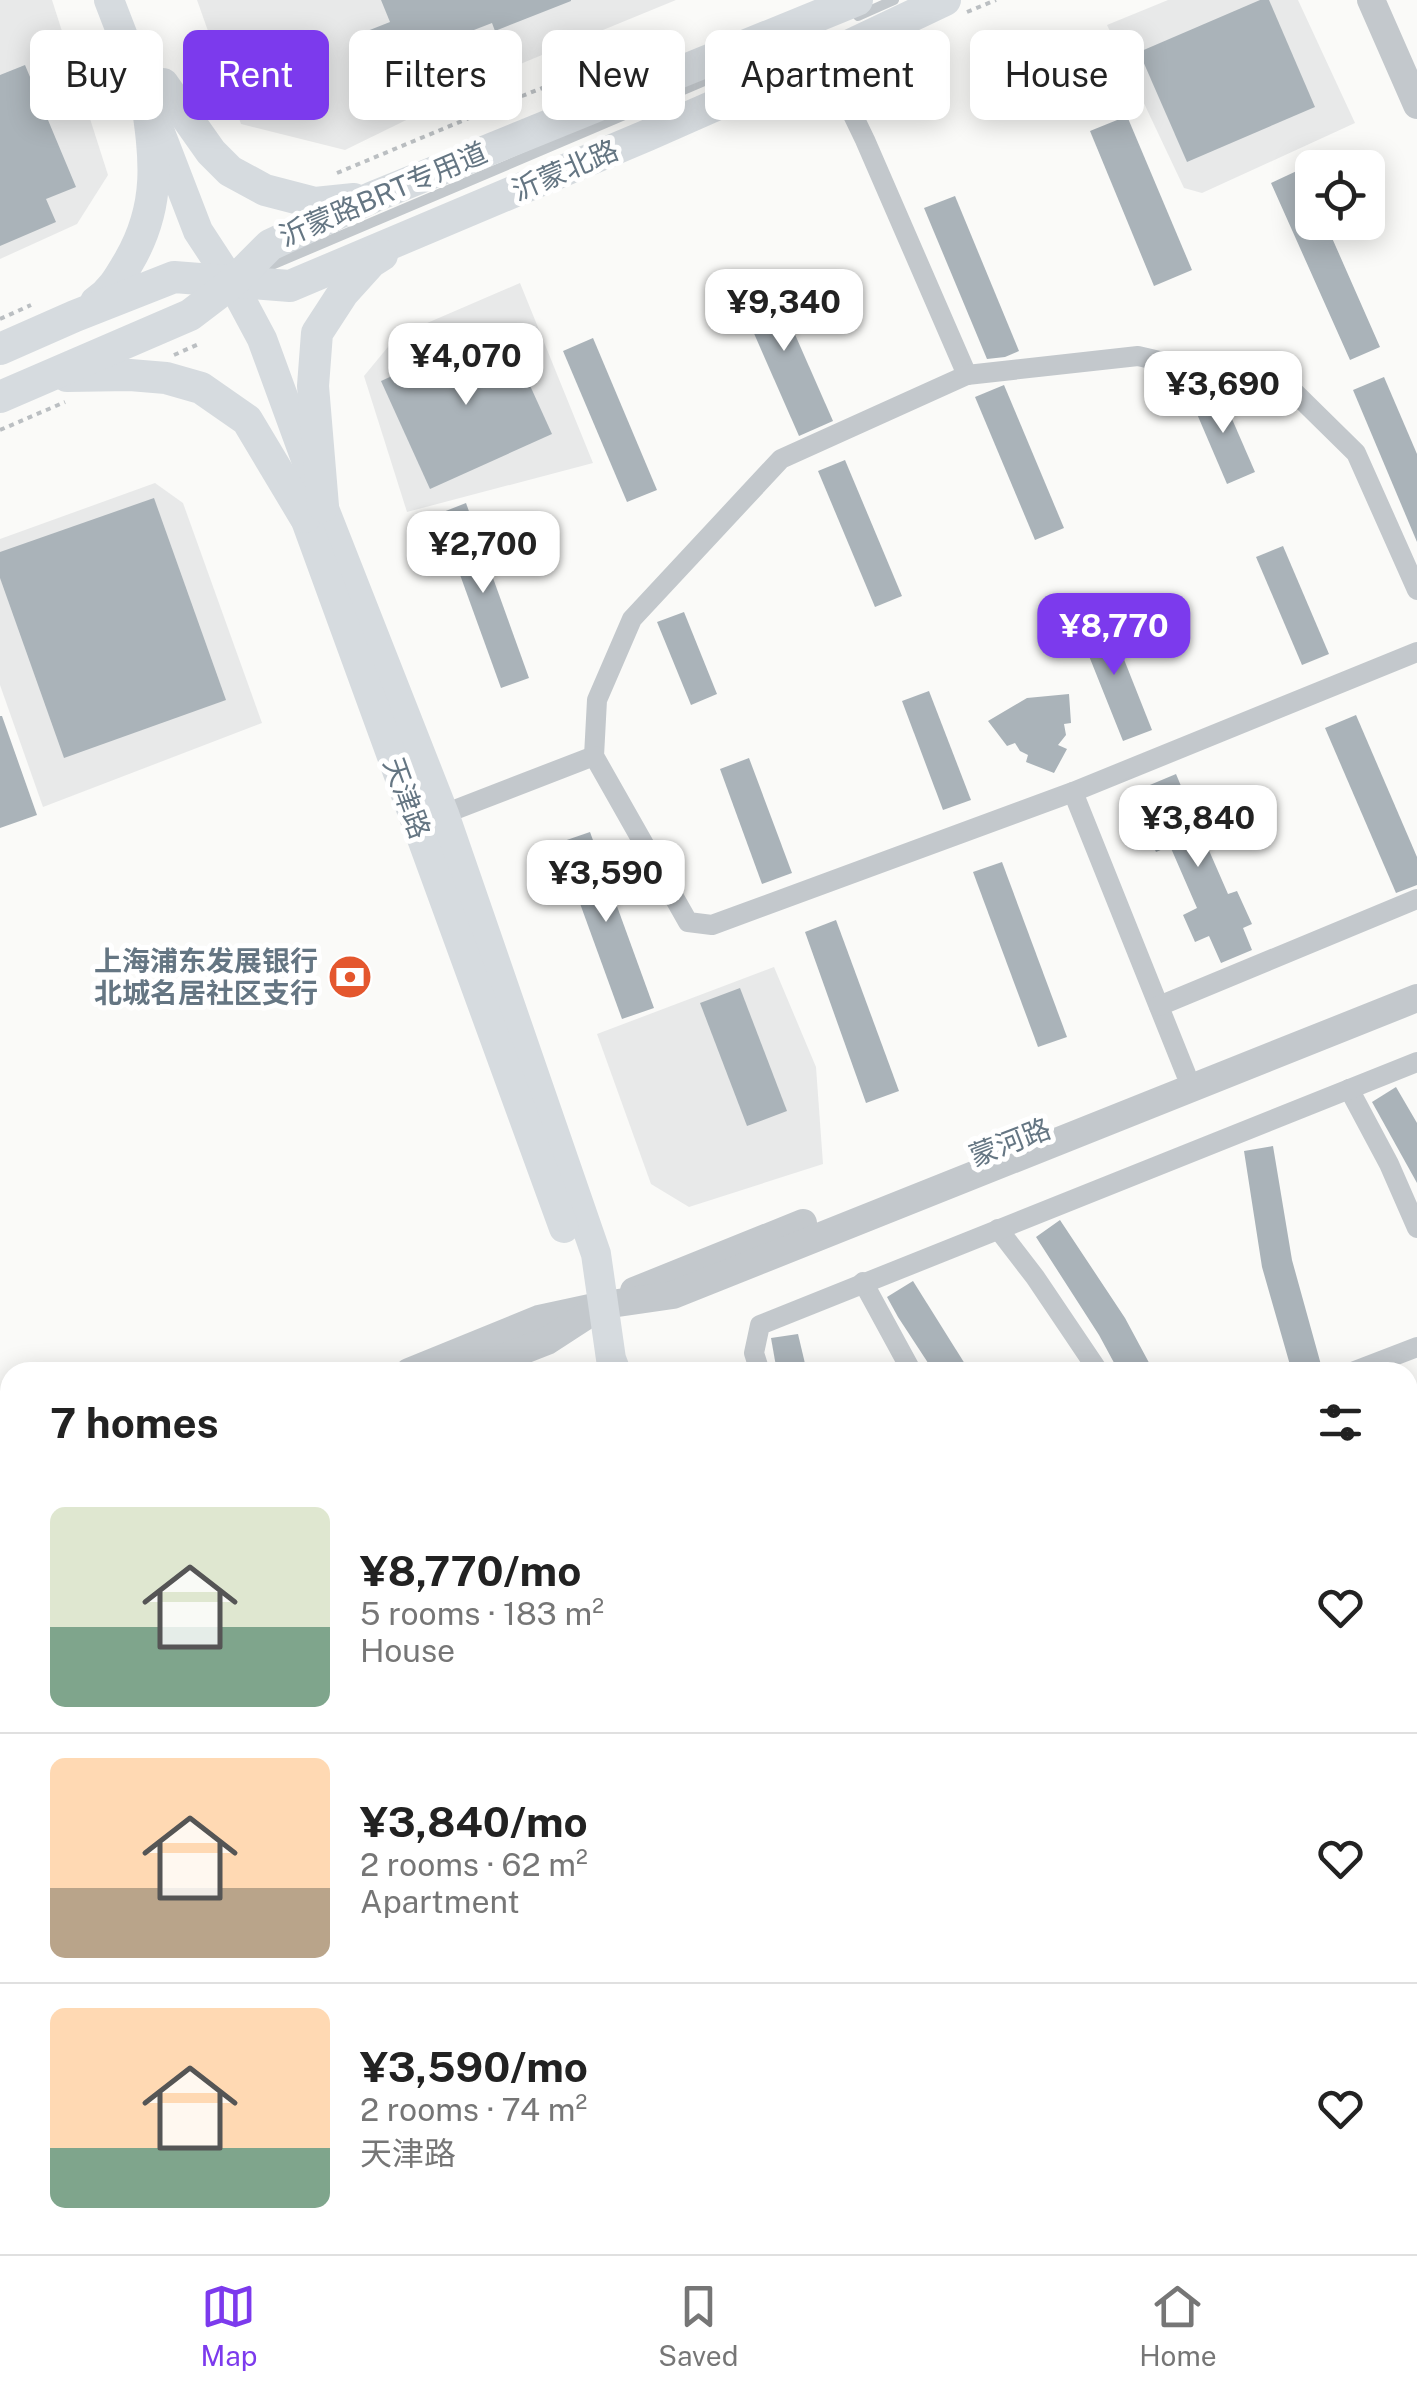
<!DOCTYPE html>
<html lang="en">
<head>
<meta charset="utf-8">
<style>
  :root { --surface:#fff; --page:#f2f2f2; --text:#222; --muted:#767676; --line:#e0e0e0; --accent:#7c3aed }
  body { margin:0; font-family:"Public Sans","Noto Sans SC",sans-serif; background:var(--page); color:var(--text); height:100vh; display:flex; flex-direction:column; font-size:38px; white-space:nowrap }
  * { box-sizing:border-box; margin:0 }
  p { font-size:32px; color:var(--muted) }
  .icon { flex:none; width:55px; height:55px; fill:none; stroke:currentColor; stroke-width:2; stroke-linecap:round; stroke-linejoin:round }
  .map { position:relative; flex:1; overflow:hidden }
  .panel { position:absolute; left:0px; top:1362px; width:1418px; height:892px; display:flex; flex-direction:column; background:var(--surface); border-radius:30px 30px 0 0; box-shadow:0 5px 25px #0003 }
  .panel>* { flex:none }
  .top-card { position:absolute; left:30px; top:30px; width:1358px; height:90px; display:flex; gap:20px }
  .controls { position:absolute; left:1295px; top:150px; display:grid; gap:20px }
  .controls a { display:grid; place-items:center; width:90px; height:90px; border-radius:15px; background:var(--surface); box-shadow:0 5px 25px #0003; font-size:50px }
  .price { position:absolute; translate:-50% -85px; padding:0 22px; border-radius:20px; background:#fff; color:#222; font-size:32px; line-height:65px; filter:drop-shadow(0 2px 5px #0008) }
  .price::after { content:''; position:absolute; left:50%; top:60px; width:30px; height:22px; margin-left:-15px; background:inherit; clip-path:polygon(0 0,100% 0,50% 100%) }
  .price.current { background:var(--accent); color:#fff }
  ul { padding:0; list-style:none }
  li { display:flex; align-items:center; gap:30px; height:250px; padding:0 50px }
  li+li { border-top:2px solid var(--line) }
  li span { display:grid; place-items:center; flex:none; width:280px; height:200px; border-radius:15px; color:#555 }
  li>.icon { margin-inline-start:auto }
  span .icon { width:120px; height:120px; fill:#fffc; stroke-width:1 }
  li b { font-size:42px }
  h2 { display:flex; justify-content:space-between; align-items:center; height:120px; padding:0 50px; font-size:42px }
  .pill { padding:0 35px; border-radius:15px; background:var(--surface); box-shadow:0 5px 25px #0003; font-size:35px; line-height:90px }
  .pill.current { background:var(--accent); color:#fff }
  .tab-bar { display:flex; justify-content:space-around; align-items:center; height:140px; border-top:2px solid var(--line); background:var(--surface); font-size:28px; color:var(--muted) }
  .tab-bar a { display:grid; justify-items:center; gap:5px }
  .tab-bar .current { color:var(--accent) }
  .map>svg:first-child { display:block }
  .built { fill:#e8e9e9 }
  .building { fill:#aab3b9 }
  .lines { fill:none; stroke-linecap:round; stroke-linejoin:round }
  .path { stroke:#bbbfc2; stroke-width:4; stroke-dasharray:5 5; stroke-linecap:butt }
  .service { stroke:#c3c8cc; stroke-width:10 }
  .minor { stroke:#c3c8cc; stroke-width:20 }
  .tertiary { stroke:#c3c8cc; stroke-width:28 }
  .secondary { stroke:#d6dbdf; stroke-width:30 }
  .primary { stroke:#d6dbdf; stroke-width:32 }
  .labels { text-anchor:middle; stroke-width:10; stroke-linejoin:round; paint-order:stroke }
  .street-label { font-size:28px; fill:#657683; stroke:#fff }
  .poi-label { font-size:28px; font-weight:bold; fill:#657683; stroke:#fff; text-anchor:end }
</style>
</head>
<body>
<div class="map">
<svg width="1417" height="2254" viewBox="0 0 1417 2254">
  <rect width="100%" height="100%" fill="#fafaf8"/>
  <g class="built">
    <polygon points="0,0 52,0 108,175 77,224 0,259"/>
    <polygon points="197,0 676,0 525,62 345,150 241,124"/>
    <polygon points="1168,0 1298,0 1355,123 1202,193 1184,188 1107,25"/>
    <polygon points="520,283 593,463 407,512 364,376 397,336"/>
    <polygon points="155,483 183,503 262,723 43,807 0,685 0,539"/>
    <polygon points="774,967 816,1067 823,1164 689,1207 651,1184 597,1034"/>
    <polygon points="304,2245 875,2245 878,2254 307,2254"/>
  </g>
  <g class="building">
    <polygon points="381,0 571,0 571,1 495,31 492,23 430,47 436,61 371,86 352,37 390,22"/>
    <polygon points="1260,0 1269,0 1315,107 1187,162 1139,52"/>
    <polygon points="25,65 76,187 46,199 56,222 0,246 0,75"/>
    <polygon points="1127,116 1192,270 1154,286 1090,131"/>
    <polygon points="1301,169 1312,195 1312,222 1325,222 1380,347 1350,360 1271,183"/>
    <polygon points="955,196 1019,351 1005,357 987,359 924,208"/>
    <polygon points="768,273 833,421 799,436 734,288"/>
    <polygon points="503,326 552,434 430,489 381,381"/>
    <polygon points="593,338 657,490 627,502 563,351"/>
    <polygon points="1384,377 1417,454 1417,542 1353,390"/>
    <polygon points="1004,385 1064,528 1035,540 975,397"/>
    <polygon points="1217,388 1219,389 1255,472 1227,484 1191,400"/>
    <polygon points="845,460 902,596 875,607 818,471"/>
    <polygon points="154,498 226,700 64,758 0,578 0,552"/>
    <polygon points="466,503 529,678 501,688 438,514"/>
    <polygon points="1283,546 1329,654 1302,665 1256,557"/>
    <polygon points="684,612 717,694 691,705 657,622"/>
    <polygon points="1106,614 1152,730 1123,741 1077,626"/>
    <polygon points="929,691 971,800 943,810 902,701"/>
    <polygon points="1069,694 1071,723 1064,724 1066,735 1058,745 1067,749 1054,773 1026,762 1028,755 1020,751 1015,743 1007,746 988,721 1027,698"/>
    <polygon points="1356,715 1417,857 1417,885 1396,893 1325,728"/>
    <polygon points="0,716 2,716 37,815 0,828"/>
    <polygon points="749,758 792,873 762,884 720,769"/>
    <polygon points="1176,774 1189,805 1199,801 1214,835 1204,839 1228,894 1237,891 1252,924 1243,928 1252,950 1221,963 1209,936 1195,942 1183,915 1197,908 1170,846 1156,852 1145,827 1159,821 1145,787"/>
    <polygon points="590,832 654,1008 622,1019 558,843"/>
    <polygon points="1002,862 1067,1037 1038,1047 973,872"/>
    <polygon points="836,920 899,1091 866,1103 805,932"/>
    <polygon points="740,988 787,1111 747,1126 700,1003"/>
    <polygon points="1396,1087 1417,1123 1417,1183 1372,1102"/>
    <polygon points="1273,1146 1292,1260 1323,1372 1292,1372 1262,1267 1244,1151"/>
    <polygon points="1060,1220 1125,1318 1154,1372 1119,1372 1099,1335 1036,1237"/>
    <polygon points="913,1281 970,1372 934,1372 898,1317 887,1297"/>
    <polygon points="798,1334 807,1372 777,1372 771,1338"/>
  </g>
  <g class="lines">
    <g class="path">
      <polyline points="967,12 996,0"/>
      <polyline points="337,173 522,96 641,49 663,49"/>
      <polyline points="0,319 31,305"/>
      <polyline points="174,355 201,343"/>
      <polyline points="0,430 65,402"/>
    </g>
    <g class="service">
      <polyline points="858,16 894,0"/>
      <polyline points="260,270 815,34"/>
    </g>
    <g class="minor">
      <polyline points="825,57 865,140 967,375"/>
      <polyline points="1417,590 1356,453 1294,392 1138,356 967,375 781,459 632,619 597,700 594,756 688,922 712,925 1073,792 1417,652"/>
      <polyline points="1073,792 1186,1074"/>
      <polyline points="444,814 594,756"/>
      <polyline points="1159,1006 1417,899"/>
      <polyline points="1349,1089 1389,1164 1417,1228"/>
      <polyline points="998,1229 1035,1277 1099,1372"/>
      <polyline points="863,1282 912,1372"/>
      <polyline points="760,1372 754,1353 760,1325 1417,1062"/>
      <polyline points="1352,1372 1417,1347"/>
      <polyline points="1408,1611 1417,1607"/>
      <polyline points="1408,1945 1417,1938"/>
    </g>
    <g class="tertiary">
      <polyline points="1371,0 1417,105"/>
      <polyline points="634,1291 803,1223"/>
      <polyline points="409,1372 539,1319 604,1305 673,1295 1417,998"/>
      <polyline points="467,1372 547,1341 587,1315"/>
      <polyline points="0,1556 10,1553"/>
    </g>
    <g class="secondary">
      <polyline points="109,0 198,231 232,283 262,339 323,506 444,814 596,1254 611,1359 616,1372"/>
      <polyline points="297,496 564,1228"/>
      <polyline points="1408,2234 1417,2230"/>
      <polyline points="930,2245 933,2254"/>
      <polyline points="956,2245 966,2254"/>
      <polyline points="1354,2254 1377,2245"/>
    </g>
    <g class="primary">
      <polyline points="163,84 211,152 230,171 265,190 315,203 354,199"/>
      <path d="M96 302C112 291 119 278 129 261 162 204 155 157 146 95"/>
      <polyline points="0,349 75,316 174,277 290,286 648,135 825,57 945,0"/>
      <polyline points="67,376 130,375 166,378 201,388 247,420 305,517"/>
      <polyline points="0,397 190,315 232,283 270,245 373,197 857,0"/>
      <polyline points="323,506 313,386 317,333 343,293 371,262 382,255"/>
    </g>
  </g>
  <defs>
    <symbol id="bank-disc" viewBox="-11 -11 22 22"><circle r="9.5" fill="#e4572e" stroke="#fff"/><path d="M-6-4H6V4H-6ZM0-2.3a2.3 2.3 0 1 0 0 4.6a2.3 2.3 0 1 0 0-4.6Z" fill="#fff"/></symbol>
  </defs>
  <g fill-rule="evenodd">
    <use href="#bank-disc" x="325" y="952" width="50" height="50"/>
  </g>
  <g class="labels">
    <g class="street-label">
      <text transform="translate(565 170) rotate(-23)" y="10">沂蒙北路</text>
      <text transform="translate(383 194) rotate(-23)" y="10">沂蒙路BRT专用道</text>
      <text transform="translate(407 798) rotate(70)" y="10">天津路</text>
      <text transform="translate(1010 1142) rotate(-21)" y="10">蒙河路</text>
    </g>
    <g class="poi-label">
      <text x="318" y="971">上海浦东发展银行<tspan x="318" dy="32">北城名居社区支行</tspan></text>
    </g>
  </g>
</svg>
<div class="controls">
<a><svg class="icon" aria-label="locate" viewBox="0 0 24 24"><circle cx="12" cy="12" r="6"/><path d="M12 2v4M12 18v4M2 12h4M18 12h4"/></svg></a>
</div>
<b class="price" style="left:784px;top:354px">¥9,340</b>
<b class="price" style="left:466px;top:408px">¥4,070</b>
<b class="price" style="left:1223px;top:436px">¥3,690</b>
<b class="price" style="left:483px;top:596px">¥2,700</b>
<b class="price current" style="left:1114px;top:678px">¥8,770</b>
<b class="price" style="left:1198px;top:870px">¥3,840</b>
<b class="price" style="left:606px;top:925px">¥3,590</b>
<div class="top-card">
<a class="pill">Buy</a>
<a class="pill current">Rent</a>
<a class="pill">Filters</a>
<a class="pill">New</a>
<a class="pill">Apartment</a>
<a class="pill">House</a>
</div>
<section class="panel">
<h2>7 homes<svg class="icon" aria-label="filters" viewBox="0 0 24 24"><path d="M4 7h16M4 17h16"/><circle cx="9" cy="7" r="2"/><circle cx="15" cy="17" r="2"/></svg></h2>
<ul>
<li><span style="background:linear-gradient(#dfe7d0 60%,#7fa58c 0)"><svg class="icon" aria-label="home" viewBox="0 0 24 24"><path d="M3 11l9-7 9 7M6 9v11h12V9"/></svg></span><div><b>¥8,770/mo</b><p>5 rooms · 183 m²</p><p>House</p></div><svg class="icon" aria-label="heart" viewBox="0 0 24 24"><path d="M12 20l-8-8c-3-5 5-10 8-4 3-6 11-1 8 4z"/></svg></li>
<li><span style="background:linear-gradient(#ffd9b3 65%,#b9a48a 0)"><svg class="icon" aria-label="home" viewBox="0 0 24 24"><path d="M3 11l9-7 9 7M6 9v11h12V9"/></svg></span><div><b>¥3,840/mo</b><p>2 rooms · 62 m²</p><p>Apartment</p></div><svg class="icon" aria-label="heart" viewBox="0 0 24 24"><path d="M12 20l-8-8c-3-5 5-10 8-4 3-6 11-1 8 4z"/></svg></li>
<li><span style="background:linear-gradient(#ffd9b3 70%,#7fa58c 0)"><svg class="icon" aria-label="home" viewBox="0 0 24 24"><path d="M3 11l9-7 9 7M6 9v11h12V9"/></svg></span><div><b>¥3,590/mo</b><p>2 rooms · 74 m²</p><p>天津路</p></div><svg class="icon" aria-label="heart" viewBox="0 0 24 24"><path d="M12 20l-8-8c-3-5 5-10 8-4 3-6 11-1 8 4z"/></svg></li>
</ul>
</section>
</div>
<nav class="tab-bar">
<a class="current"><svg class="icon" aria-label="map" viewBox="0 0 24 24"><path d="M3 6l6-2 6 2 6-2v14l-6 2-6-2-6 2zM9 4v14M15 6v14"/></svg>Map</a>
<a><svg class="icon" aria-label="saved" viewBox="0 0 24 24"><path d="M7 4h10v16l-5-4-5 4z"/></svg>Saved</a>
<a><svg class="icon" aria-label="home" viewBox="0 0 24 24"><path d="M3 11l9-7 9 7M6 9v11h12V9"/></svg>Home</a>
</nav>
</body>
</html>
